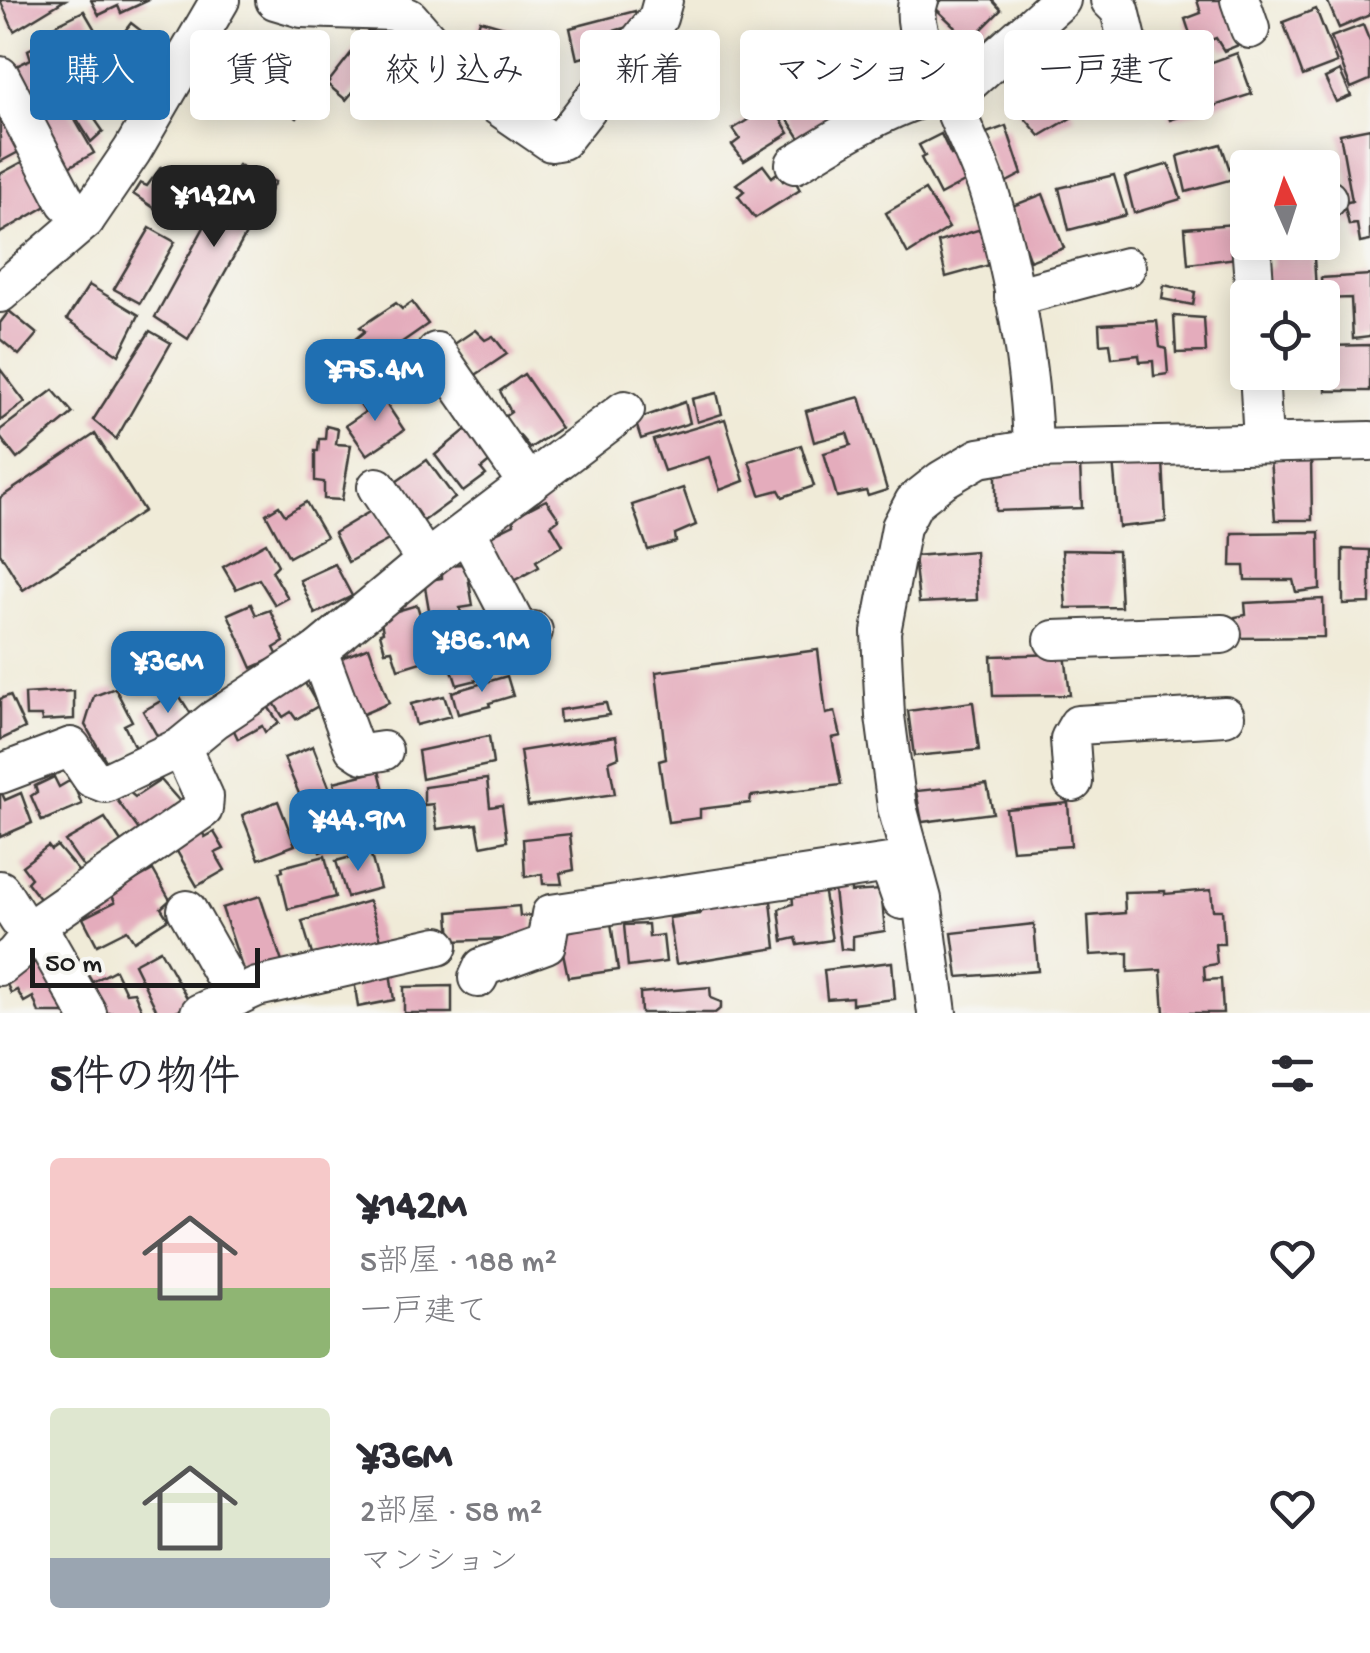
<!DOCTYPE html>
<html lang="ja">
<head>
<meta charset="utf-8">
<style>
  :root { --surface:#fff; --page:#f7f7f7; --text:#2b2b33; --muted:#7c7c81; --accent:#1f6fb2 }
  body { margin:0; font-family:"Gochi Hand","Klee One",sans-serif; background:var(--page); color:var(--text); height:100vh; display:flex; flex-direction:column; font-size:38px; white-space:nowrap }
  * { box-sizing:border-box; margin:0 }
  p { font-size:32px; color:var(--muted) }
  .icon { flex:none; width:55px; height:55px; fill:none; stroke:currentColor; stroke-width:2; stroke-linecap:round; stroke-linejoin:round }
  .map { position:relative; height:1013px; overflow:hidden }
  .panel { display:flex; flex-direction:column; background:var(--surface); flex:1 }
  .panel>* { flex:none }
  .top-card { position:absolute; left:30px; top:30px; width:1310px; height:90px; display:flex; gap:20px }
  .needle { width:65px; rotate:357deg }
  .fabs { position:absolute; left:1230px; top:150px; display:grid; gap:20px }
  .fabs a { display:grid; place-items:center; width:110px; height:110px; border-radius:10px; background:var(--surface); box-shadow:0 5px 25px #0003; font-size:50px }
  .scale { position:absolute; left:30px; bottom:25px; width:230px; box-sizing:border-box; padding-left:10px; border:5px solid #1c1c1c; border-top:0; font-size:28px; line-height:35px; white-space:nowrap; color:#1c1c1c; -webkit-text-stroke:8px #f6f6f2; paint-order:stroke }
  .price { position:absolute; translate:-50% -85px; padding:0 22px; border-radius:20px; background:var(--accent); color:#fff; font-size:32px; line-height:65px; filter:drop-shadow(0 2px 5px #0008) }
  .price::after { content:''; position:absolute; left:50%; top:60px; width:30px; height:22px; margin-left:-15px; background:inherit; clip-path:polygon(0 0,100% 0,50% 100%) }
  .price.selected { background:#222; color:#fff }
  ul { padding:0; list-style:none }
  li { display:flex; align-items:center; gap:30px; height:250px; padding:0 50px }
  li span { display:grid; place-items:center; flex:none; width:280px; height:200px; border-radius:10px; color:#555 }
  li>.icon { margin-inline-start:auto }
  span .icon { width:120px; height:120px; fill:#fffc; stroke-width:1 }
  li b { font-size:42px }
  h2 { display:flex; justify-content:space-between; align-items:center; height:120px; padding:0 50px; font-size:42px }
  .tag { padding:0 35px; border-radius:10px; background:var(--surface); box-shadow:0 5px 25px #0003; font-size:35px; line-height:90px }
  .tag.selected { background:var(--accent); color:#fff }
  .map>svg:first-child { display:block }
  .building { fill:#e4acbc }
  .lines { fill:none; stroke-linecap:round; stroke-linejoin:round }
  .minor-casing { stroke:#3c3b38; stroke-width:42 }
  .minor { stroke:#fff; stroke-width:38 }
</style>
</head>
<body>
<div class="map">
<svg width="1370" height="1013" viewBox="0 0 1370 1013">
  <rect width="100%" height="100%" fill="#f6f6f2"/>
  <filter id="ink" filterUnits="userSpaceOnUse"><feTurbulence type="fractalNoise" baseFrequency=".01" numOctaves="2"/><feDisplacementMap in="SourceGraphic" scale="20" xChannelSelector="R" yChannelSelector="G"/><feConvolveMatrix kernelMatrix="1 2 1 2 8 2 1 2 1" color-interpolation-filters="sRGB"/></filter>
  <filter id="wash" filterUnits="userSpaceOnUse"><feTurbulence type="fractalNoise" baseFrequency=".0048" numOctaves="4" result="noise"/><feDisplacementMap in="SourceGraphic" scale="40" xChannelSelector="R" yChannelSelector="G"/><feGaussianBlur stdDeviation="2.25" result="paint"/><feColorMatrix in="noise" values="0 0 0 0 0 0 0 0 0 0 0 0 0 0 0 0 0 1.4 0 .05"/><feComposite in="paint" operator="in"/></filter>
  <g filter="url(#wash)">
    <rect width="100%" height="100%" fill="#f0ebd8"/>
    <g id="blocks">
      <g class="building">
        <polygon points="0,0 65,0 14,31"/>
        <polygon points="91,0 149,0 121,13 118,6 99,15"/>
        <polygon points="942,0 992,0 1001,10 970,41 934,7"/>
        <polygon points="1197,0 1226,0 1241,44 1224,51 1216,38 1194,46 1185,19 1201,13"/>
        <polygon points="1327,0 1370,0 1370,15 1339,28"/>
        <polygon points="1316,9 1337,63 1303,76 1283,22"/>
        <polygon points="84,11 101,40 78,53 83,61 63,71 43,31"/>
        <polygon points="635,11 638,24 607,33 610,50 577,59 570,28"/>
        <polygon points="480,20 539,37 529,66 504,60 496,83 466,68"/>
        <polygon points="131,23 166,50 152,69 117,41"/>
        <polygon points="1363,25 1370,42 1370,80 1351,88 1331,37"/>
        <polygon points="369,30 389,45 395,37 407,46 368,96 357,87 346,100 327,84"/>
        <polygon points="899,30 912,49 915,65 873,98 850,69 885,46 883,41"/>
        <polygon points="221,31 262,52 247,78 208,56"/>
        <polygon points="40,44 62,86 33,104 14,67 31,59 28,50"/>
        <polygon points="1237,53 1252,94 1170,120 1159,81"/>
        <polygon points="105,55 139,89 126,105 91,70"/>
        <polygon points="286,62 320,85 297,118 284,110 280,115 255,97 267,79 272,83"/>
        <polygon points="1041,62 1074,116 1040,136 1017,109 1024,103 1010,77"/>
        <polygon points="1340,71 1351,96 1336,102 1325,78"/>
        <polygon points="818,77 842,115 801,140 777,103"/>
        <polygon points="64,101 94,153 65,169 37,115"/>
        <polygon points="83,102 103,131 91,142 72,111"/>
        <polygon points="0,105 24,149 0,162"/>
        <polygon points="772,105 789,133 744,161 732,145 740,139 733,129"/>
        <polygon points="1006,126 1022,174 1001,185 981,135"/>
        <polygon points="1370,128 1370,241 1360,243 1357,224 1349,225 1344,203 1352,201 1340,134"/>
        <polygon points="941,134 951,155 958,153 970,179 940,195 921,158 925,156 919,145"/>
        <polygon points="1221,144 1233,179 1186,192 1178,156"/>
        <polygon points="28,159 55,201 0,233 0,174"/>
        <polygon points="1169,164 1181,199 1134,213 1125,177"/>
        <polygon points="238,165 275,182 188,339 155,317"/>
        <polygon points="763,165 772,177 777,173 783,181 792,175 800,190 755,218 738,196 744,191 736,184"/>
        <polygon points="161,167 196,188 175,222 133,194 140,183 147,186"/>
        <polygon points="1114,175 1126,215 1069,230 1059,188"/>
        <polygon points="925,190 949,228 908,254 886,213"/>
        <polygon points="1043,194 1064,248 1030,261 1010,207"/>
        <polygon points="1234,224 1237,258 1188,264 1185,228"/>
        <polygon points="150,228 175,242 140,303 114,289"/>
        <polygon points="981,229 993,264 946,277 938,242"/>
        <polygon points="1313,242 1316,290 1267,295 1265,269 1272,267 1270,244"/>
        <polygon points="1370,275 1370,337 1353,339 1351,298 1322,299 1321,278"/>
        <polygon points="89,285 139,315 119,355 67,319"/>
        <polygon points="1164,285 1195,292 1193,305 1162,299"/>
        <polygon points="412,302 428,324 372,363 354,340 365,331 360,327 396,303 402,309"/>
        <polygon points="9,311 37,334 19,355 0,339 0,323"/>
        <polygon points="1174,316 1204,318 1206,352 1176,353"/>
        <polygon points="1157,321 1160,347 1166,349 1168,374 1154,376 1153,361 1140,362 1139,355 1112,358 1110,343 1100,344 1099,324"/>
        <polygon points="475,330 485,340 493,336 507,354 471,378 450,347"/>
        <polygon points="150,331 171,343 116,439 93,420"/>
        <polygon points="1370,345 1370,391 1326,391 1326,346"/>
        <polygon points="0,369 25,402 0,421"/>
        <polygon points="524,374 561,428 530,448 519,435 513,438 501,419 511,412 500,391"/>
        <polygon points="53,390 73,413 17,459 0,437 0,430"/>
        <polygon points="378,391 404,430 367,455 346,425 365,412 359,403"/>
        <polygon points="717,393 722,414 697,422 692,399"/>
        <polygon points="860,397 887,490 868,496 866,491 837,497 824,453 851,445 847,433 814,442 806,411"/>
        <polygon points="685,402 690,423 641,439 635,420"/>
        <polygon points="725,419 744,481 720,490 709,457 664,471 653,440"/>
        <polygon points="326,426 338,429 336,444 351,445 342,500 324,499 324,482 315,481 315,451 318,451 319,439 325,439"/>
        <polygon points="469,427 493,459 481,469 486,475 463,492 435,455"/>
        <polygon points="95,434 144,511 23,590 0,553 0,498"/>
        <polygon points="801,445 814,486 783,497 779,490 760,495 749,461"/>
        <polygon points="1311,458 1312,520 1275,520 1270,459"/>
        <polygon points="427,460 455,498 421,523 393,484"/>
        <polygon points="1113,460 1163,460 1166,522 1119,527"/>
        <polygon points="1080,465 1082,508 996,511 996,471"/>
        <polygon points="683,488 696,525 675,534 676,542 648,550 632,505"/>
        <polygon points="546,500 559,519 551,525 563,545 536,561 539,567 513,581 486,538 514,524 513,517"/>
        <polygon points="306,502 326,537 289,557 266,514 279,506 285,515"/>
        <polygon points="376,508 394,537 348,562 334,533"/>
        <polygon points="1319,532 1320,589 1296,592 1293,580 1245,580 1244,566 1231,566 1232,533"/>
        <polygon points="266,543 278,565 272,571 288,598 275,605 259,579 236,589 223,567"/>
        <polygon points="1343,549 1370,550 1370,603 1343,604"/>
        <polygon points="1062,550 1118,551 1121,607 1066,608"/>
        <polygon points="975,551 977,600 919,603 914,556"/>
        <polygon points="335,564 352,596 315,614 300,580"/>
        <polygon points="466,564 473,606 460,608 462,620 452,620 452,626 432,627 424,581 442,578 442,565"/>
        <polygon points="1323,599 1324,637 1236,638 1235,617 1246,615 1245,603"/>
        <polygon points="251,604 256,615 270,610 284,642 274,648 278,656 252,668 228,614"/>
        <polygon points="417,605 434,658 398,669 392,650 385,651 380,633 383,632 380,616"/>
        <polygon points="369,647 389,703 356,717 334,661"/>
        <polygon points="818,650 826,714 835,712 841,736 832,738 841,785 751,796 750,803 700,809 700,818 668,822 659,761 666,759 656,672"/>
        <polygon points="1065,654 1070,695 993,696 991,656"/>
        <polygon points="483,659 489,677 457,685 451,667"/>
        <polygon points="507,676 513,696 489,703 490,706 458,714 452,692"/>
        <polygon points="302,678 318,706 296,719 291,712 283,717 271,698"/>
        <polygon points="115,688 132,721 124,725 136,750 109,766 85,725 94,696"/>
        <polygon points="74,691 74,719 42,721 41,716 26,716 25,694"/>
        <polygon points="177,692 194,719 160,741 143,711"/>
        <polygon points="10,695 25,728 0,740 0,699"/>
        <polygon points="444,696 451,716 416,725 411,704"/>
        <polygon points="973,702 979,750 914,756 908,711"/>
        <polygon points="606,703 609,715 560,722 559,710"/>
        <polygon points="267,705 279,723 265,732 262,726 238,739 231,724"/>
        <polygon points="489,736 493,764 422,779 418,751"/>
        <polygon points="616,736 619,757 609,761 615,794 528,806 520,751"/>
        <polygon points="313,746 333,797 305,808 284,758"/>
        <polygon points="379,771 388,805 342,816 334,782"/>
        <polygon points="54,777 59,787 71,780 82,804 42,821 31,796 37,792 35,786"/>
        <polygon points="487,779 490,807 502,805 507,841 481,846 477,824 437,829 433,804 424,805 424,787"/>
        <polygon points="161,780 182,804 144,837 117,800 128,791 135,797"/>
        <polygon points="987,784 993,813 922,822 916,791"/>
        <polygon points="0,789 5,800 21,793 32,823 0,837"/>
        <polygon points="278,801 295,845 259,859 242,815"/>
        <polygon points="1068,803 1071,846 1012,850 1006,809"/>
        <polygon points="329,806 343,842 320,852 304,816"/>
        <polygon points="105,818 123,845 87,872 65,841"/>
        <polygon points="202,832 205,837 214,832 224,849 215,853 225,870 197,886 175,848"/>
        <polygon points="570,834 574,870 560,873 562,884 543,884 542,874 525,877 523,839"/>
        <polygon points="48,846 51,850 57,846 84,878 44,904 27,882 31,878 22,866"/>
        <polygon points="370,852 380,888 347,897 336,861"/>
        <polygon points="325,856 335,897 288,909 279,872 283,871 282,867"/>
        <polygon points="153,870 170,900 161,908 168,919 134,941 127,930 97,945 83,918 115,902 111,893"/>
        <polygon points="850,879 851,892 881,890 885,931 853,936 853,950 841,949 833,882"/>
        <polygon points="823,888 832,940 798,945 796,938 783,941 779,909 793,904 792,892"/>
        <polygon points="1211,890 1213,910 1222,910 1224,944 1215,944 1217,964 1204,966 1205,980 1221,979 1223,1013 1164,1013 1161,970 1128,972 1128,953 1090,955 1088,916 1125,913 1124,892 1165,891 1165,894"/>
        <polygon points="260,896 282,962 245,976 222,908"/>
        <polygon points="740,896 742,905 771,901 776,948 676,964 669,918 700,914 700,904"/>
        <polygon points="369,901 383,946 314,961 302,921"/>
        <polygon points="519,906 520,916 533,915 533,938 451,941 449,912"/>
        <polygon points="610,916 618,970 568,977 559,933 595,926"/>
        <polygon points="648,924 649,937 663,935 666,962 628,967 624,925"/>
        <polygon points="1034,924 1038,971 958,977 952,933"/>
        <polygon points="160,950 191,1005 171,1013 158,1013 134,964"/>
        <polygon points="44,958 70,1013 39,1013 33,997 24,1002 17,990 11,993 3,976"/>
        <polygon points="892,962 895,999 852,1004 852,997 827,999 824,970"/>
        <polygon points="115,970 126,993 134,992 143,1013 99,1013 85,986"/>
        <polygon points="390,972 394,1000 358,1007 354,980"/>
        <polygon points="452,986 452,1013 404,1013 404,987"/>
        <polygon points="710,987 711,998 721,1002 721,1008 715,1013 641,1013 640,993"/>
      </g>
    </g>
  </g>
  <g filter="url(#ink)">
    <use href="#blocks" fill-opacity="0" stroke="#3c3b38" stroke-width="2.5"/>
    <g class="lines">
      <defs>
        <g id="minor">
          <polyline points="275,0 302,8 393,11 409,18 465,83 551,142 562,140 658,18 663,0"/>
          <path d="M919 0C907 31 943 79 954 107 965 135 980 163 989 192 1013 267 1031 370 1033 449"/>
          <polyline points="1110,0 1120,10 1136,77"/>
          <polyline points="1240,0 1250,29"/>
          <polyline points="0,76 66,202 85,220"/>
          <path d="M795 164C836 139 876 113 922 98 937 92 952 91 967 84L1061 0"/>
          <polyline points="1322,200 1327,199"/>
          <polyline points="1251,242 1255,298"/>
          <polyline points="0,293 85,220 132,151 220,0"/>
          <polyline points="1014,297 1126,267"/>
          <polyline points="436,352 528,484"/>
          <polyline points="1259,372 1263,441"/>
          <polyline points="377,487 426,561"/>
          <polyline points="467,532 519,632 533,631"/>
          <polyline points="1054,640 1222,634"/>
          <polyline points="318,651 354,748 363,754 383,751"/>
          <polyline points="0,774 71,747 92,778 105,783 181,747 214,720 318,651 426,561 625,410"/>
          <polyline points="1073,782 1070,739 1078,725 1225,716"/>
          <polyline points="0,890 19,920 44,938 87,1013"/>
          <polyline points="187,910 236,997"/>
          <polyline points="0,966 14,955 42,921 203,809 204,797 181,747"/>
          <polyline points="478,978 483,967 546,944 551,914 889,863 902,900 910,899"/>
          <polyline points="200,1013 257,987 438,946"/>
          <polyline points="937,1013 922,899 897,807 885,716 881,632 901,527 914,502 942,480 979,458 1033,449 1370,441"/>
        </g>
      </defs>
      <use href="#minor" class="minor-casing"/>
      <use href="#minor" class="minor"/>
    </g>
  </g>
</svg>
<div class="fabs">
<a><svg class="needle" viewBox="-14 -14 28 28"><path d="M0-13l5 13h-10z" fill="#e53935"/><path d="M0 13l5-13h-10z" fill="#7c7c81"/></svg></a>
<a><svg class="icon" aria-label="locate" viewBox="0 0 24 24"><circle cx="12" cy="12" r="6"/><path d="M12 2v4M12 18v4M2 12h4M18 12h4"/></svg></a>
</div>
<div class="scale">50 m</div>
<b class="price selected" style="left:214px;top:250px">¥142M</b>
<b class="price" style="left:375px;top:424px">¥75.4M</b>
<b class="price" style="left:482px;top:695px">¥86.1M</b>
<b class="price" style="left:168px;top:716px">¥36M</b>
<b class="price" style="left:358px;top:874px">¥44.9M</b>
<div class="top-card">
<a class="tag selected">購入</a>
<a class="tag">賃貸</a>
<a class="tag">絞り込み</a>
<a class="tag">新着</a>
<a class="tag">マンション</a>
<a class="tag">一戸建て</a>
</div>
</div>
<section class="panel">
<h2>5件の物件<svg class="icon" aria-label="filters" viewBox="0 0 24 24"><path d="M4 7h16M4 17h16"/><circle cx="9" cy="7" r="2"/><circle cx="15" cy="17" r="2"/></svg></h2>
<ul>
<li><span style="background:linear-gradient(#f6c9c9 65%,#8fb573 0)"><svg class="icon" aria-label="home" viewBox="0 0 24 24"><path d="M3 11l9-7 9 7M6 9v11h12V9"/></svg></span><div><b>¥142M</b><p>5部屋 · 188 m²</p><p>一戸建て</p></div><svg class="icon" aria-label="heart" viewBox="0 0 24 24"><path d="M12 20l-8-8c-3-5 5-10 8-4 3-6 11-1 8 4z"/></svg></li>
<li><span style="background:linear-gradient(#dfe7d0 75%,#9aa5b1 0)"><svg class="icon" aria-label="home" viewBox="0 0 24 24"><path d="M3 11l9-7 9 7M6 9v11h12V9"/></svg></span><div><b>¥36M</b><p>2部屋 · 58 m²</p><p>マンション</p></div><svg class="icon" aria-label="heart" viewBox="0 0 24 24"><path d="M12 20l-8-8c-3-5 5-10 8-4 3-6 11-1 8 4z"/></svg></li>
</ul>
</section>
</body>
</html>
